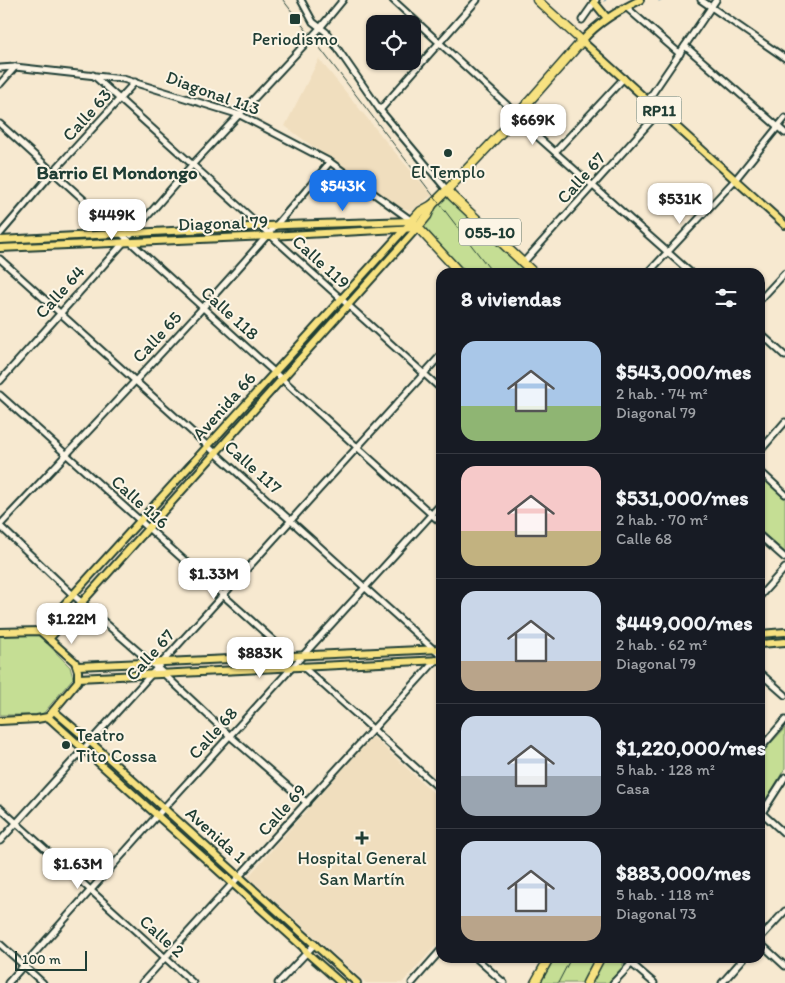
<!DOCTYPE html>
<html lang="es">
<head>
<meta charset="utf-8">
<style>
  :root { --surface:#171b24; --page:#20242c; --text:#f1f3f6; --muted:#9ea1a6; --line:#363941; --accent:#1a73e8 }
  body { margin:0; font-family:Itim,sans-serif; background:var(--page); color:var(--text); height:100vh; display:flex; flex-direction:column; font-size:19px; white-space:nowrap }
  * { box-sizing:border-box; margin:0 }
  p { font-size:16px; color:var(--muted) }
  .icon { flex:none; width:28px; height:28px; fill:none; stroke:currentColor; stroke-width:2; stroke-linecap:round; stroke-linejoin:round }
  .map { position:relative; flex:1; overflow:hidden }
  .details { position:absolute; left:436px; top:268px; width:329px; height:695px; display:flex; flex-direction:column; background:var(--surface); border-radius:15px; box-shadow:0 1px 4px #0004 }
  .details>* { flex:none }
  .tools { position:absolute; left:366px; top:15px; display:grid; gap:10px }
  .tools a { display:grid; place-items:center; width:55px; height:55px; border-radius:10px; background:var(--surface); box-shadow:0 1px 4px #0004; font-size:25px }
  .scale { position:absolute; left:15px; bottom:12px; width:72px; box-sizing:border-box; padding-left:5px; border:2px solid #1f3d34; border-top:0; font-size:14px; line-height:18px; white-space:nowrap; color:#1f3d34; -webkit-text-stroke:4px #fcf5e5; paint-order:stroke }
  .price { position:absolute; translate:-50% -42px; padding:0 11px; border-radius:10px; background:#fff; color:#222; font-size:16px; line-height:32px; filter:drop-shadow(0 1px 2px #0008) }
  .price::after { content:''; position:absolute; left:50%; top:30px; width:15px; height:11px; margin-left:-8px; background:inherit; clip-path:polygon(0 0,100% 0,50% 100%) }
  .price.selected { background:var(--accent); color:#fff }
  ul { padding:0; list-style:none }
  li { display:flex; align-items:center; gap:15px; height:125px; padding:0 25px }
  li+li { border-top:1px solid var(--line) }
  li span { display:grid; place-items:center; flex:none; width:140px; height:100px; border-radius:15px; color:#555 }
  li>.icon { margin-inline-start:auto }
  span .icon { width:60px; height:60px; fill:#fffc; stroke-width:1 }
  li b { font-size:21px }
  h2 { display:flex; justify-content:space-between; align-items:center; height:60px; padding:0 25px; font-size:21px }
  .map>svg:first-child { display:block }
  .built { fill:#f0debe }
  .green { fill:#c5de94; stroke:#728e64 }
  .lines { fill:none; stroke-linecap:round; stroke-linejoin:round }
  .stream { stroke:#6696a9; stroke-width:1 }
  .minor-casing { stroke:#1f3d34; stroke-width:9 }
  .major-casing { stroke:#1f3d34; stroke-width:10 }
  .highway-casing { stroke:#1f3d34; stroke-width:11 }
  .minor { stroke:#fcf5e5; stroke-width:5 }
  .major { stroke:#f7e281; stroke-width:6 }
  .highway { stroke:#f7e281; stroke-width:8 }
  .tram { stroke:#1f3d34; stroke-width:1 }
  .poi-dot { fill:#1f3d34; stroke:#fcf5e5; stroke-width:2 }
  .labels { text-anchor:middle; stroke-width:4; stroke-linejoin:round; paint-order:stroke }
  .shield { fill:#fcf5e5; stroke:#617469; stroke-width:1 }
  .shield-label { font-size:16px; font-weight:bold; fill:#1f3d34 }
  .poi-label { font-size:18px; fill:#1f3d34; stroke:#fcf5e5 }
  .street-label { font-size:18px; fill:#1f3d34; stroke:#fcf5e5 }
  .neighbourhood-label { font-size:19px; font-weight:bold; fill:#1f3d34; stroke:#fcf5e5 }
</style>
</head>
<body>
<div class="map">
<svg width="785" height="983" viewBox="0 0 785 983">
  <rect width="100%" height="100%" fill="#f7e9d0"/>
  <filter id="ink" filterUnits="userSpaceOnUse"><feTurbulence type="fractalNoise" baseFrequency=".02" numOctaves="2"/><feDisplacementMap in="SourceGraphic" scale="10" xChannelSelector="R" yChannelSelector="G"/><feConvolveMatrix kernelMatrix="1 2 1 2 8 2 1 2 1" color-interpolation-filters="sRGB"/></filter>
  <g filter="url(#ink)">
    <g class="built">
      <polygon points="319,59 393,150 432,195 412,211 391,204 285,126"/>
      <polygon points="372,736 441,800 441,940 402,983 366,983 248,877"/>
    </g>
    <g class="green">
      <path d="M446 196 527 272H465L424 227C432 217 436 205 446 196Z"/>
      <polygon points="760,473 785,495 785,552 760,530"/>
      <polygon points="38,634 70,667 73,678 42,715 0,715 0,635"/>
      <polygon points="785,728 785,768 760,810 760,755"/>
      <polygon points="553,958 595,958 582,983 538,983"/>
      <polygon points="602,958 618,958 623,962 623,966 608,983 589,983"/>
    </g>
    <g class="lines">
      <g class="stream">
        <polyline points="604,1 606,0"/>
        <polyline points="659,1 661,0"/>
      </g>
      <defs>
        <g id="minor">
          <polyline points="301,0 313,22 326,32 380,110 447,190"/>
          <polyline points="393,0 507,105 521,122 690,272"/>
          <polyline points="701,0 785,58"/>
          <polyline points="626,7 680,54"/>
          <polyline points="582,20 596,0"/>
          <polyline points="685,46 785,133"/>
          <polyline points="0,68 15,67 123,79 240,115 330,162 412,221"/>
          <polyline points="93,75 441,389"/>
          <polyline points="0,84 15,67"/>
          <polyline points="648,100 716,0"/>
          <polyline points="380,110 477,0"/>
          <polyline points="0,124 441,523"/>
          <polyline points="555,152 624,78"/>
          <polyline points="0,234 53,172 135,82"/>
          <polyline points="131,235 192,165 320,28 343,0"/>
          <polyline points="0,259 441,656"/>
          <polyline points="523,263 660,111"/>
          <polyline points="649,272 735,180 785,118"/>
          <polyline points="760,300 785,273"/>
          <polyline points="760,333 785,356"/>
          <polyline points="0,381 125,241"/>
          <polyline points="0,395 292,657"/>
          <polyline points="760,451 785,422"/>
          <polyline points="760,471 785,494"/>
          <path d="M0 525C112 406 225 288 330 162"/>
          <polyline points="0,526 73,595 163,673 230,736 307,803"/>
          <polyline points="760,536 785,558"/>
          <polyline points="760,596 785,568"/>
          <polyline points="302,666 441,790"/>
          <polyline points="760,673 785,695"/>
          <polyline points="760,749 785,720"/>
          <polyline points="0,808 193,983"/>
          <polyline points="762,813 785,834"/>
          <polyline points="760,816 785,777"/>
          <polyline points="0,841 441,355"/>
          <polyline points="760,938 785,911"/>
          <polyline points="760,943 785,966"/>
          <polyline points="0,944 43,983"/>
          <polyline points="476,958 504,983"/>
          <polyline points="625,958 654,983"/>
          <polyline points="8,983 163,809 441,504"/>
          <polyline points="142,983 436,660"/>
          <polyline points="278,983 315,944"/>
          <polyline points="412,983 441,950"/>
          <polyline points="613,983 637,958"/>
          <polyline points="722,983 744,958"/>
        </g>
        <g id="major">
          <path d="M640 0C618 11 598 22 582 41L785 225"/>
          <polyline points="594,2 607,18"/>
          <polyline points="0,240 286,225 412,221"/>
          <polyline points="0,248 269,236 417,228"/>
          <polyline points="40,631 412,221"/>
          <polyline points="0,632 40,631 75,662 78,671 78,681 48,717 37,719 0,721"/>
          <polyline points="760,634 785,632"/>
          <polyline points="49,639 417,228"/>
          <polyline points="760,644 785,642"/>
          <polyline points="78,666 441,649"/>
          <polyline points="78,678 441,660"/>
          <polyline points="54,711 96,747 357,983"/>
          <polyline points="48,717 303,947 306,952 341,983"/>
        </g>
        <g id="highway">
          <polyline points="447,190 452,196 533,272"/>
          <polyline points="417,228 427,216 432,205"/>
          <polyline points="459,272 412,221 421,211 432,205 447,190 504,130 582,41 537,0"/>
          <polyline points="535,983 549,958"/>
          <polyline points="587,983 600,958"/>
        </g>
      </defs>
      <use href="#minor" class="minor-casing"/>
      <use href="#major" class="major-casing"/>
      <use href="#highway" class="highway-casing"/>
      <use href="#minor" class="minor"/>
      <use href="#major" class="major"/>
      <use href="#highway" class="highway"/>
      <g class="tram">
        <polyline points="283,0 492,272"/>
        <polyline points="558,983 571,958"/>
      </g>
    </g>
  </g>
  <g class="poi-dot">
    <rect x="289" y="13" width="12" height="12" rx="2.5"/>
    <circle cx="448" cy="153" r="5"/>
    <circle cx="66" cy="745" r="5"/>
    <path d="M359.5 830.5h5v5h5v5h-5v5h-5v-5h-5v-5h5z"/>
  </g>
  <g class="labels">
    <g class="shield">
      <rect x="636.5" y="96.5" width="45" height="27" rx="4"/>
      <rect x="459" y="218.5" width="62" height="27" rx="4"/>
    </g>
    <g class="shield-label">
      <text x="659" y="116">RP11</text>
      <text x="490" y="238">055-10</text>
    </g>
    <g class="poi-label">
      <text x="295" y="45">Periodismo</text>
      <text x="448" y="178">El Templo</text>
      <text x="76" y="741" text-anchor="start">Teatro<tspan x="76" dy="21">Tito Cossa</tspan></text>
      <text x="362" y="864">Hospital General<tspan x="362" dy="21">San Martín</tspan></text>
    </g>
    <g class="street-label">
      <text transform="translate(213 93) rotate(20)" y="6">Diagonal 113</text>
      <text transform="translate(87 115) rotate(-48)" y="6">Calle 63</text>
      <text transform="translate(581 178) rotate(-48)" y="6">Calle 67</text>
      <text transform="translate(223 223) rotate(-2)" y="6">Diagonal 79</text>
      <text transform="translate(321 262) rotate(42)" y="6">Calle 119</text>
      <text transform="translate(60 292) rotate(-48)" y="6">Calle 64</text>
      <text transform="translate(230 313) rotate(42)" y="6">Calle 118</text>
      <text transform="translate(157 337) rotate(-47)" y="6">Calle 65</text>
      <text transform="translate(224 406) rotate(-48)" y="6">Avenida 66</text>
      <text transform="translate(253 467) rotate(42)" y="6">Calle 117</text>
      <text transform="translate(140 502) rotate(42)" y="6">Calle 116</text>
      <text transform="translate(150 655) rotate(-48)" y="6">Calle 67</text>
      <text transform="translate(213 733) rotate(-48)" y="6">Calle 68</text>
      <text transform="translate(282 810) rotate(-48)" y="6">Calle 69</text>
      <text transform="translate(216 835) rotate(42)" y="6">Avenida 1</text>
      <text transform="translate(162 936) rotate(42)" y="6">Calle 2</text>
    </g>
    <g class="neighbourhood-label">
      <text x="117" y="179">Barrio El Mondongo</text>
    </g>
  </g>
</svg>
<div class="tools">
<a><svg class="icon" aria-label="locate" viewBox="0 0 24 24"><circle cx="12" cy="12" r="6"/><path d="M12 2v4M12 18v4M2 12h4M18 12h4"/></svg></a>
</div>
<div class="scale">100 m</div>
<b class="price" style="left:533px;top:146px">$669K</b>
<b class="price selected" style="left:343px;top:212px">$543K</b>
<b class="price" style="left:680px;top:225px">$531K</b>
<b class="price" style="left:112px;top:241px">$449K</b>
<b class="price" style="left:214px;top:600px">$1.33M</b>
<b class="price" style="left:72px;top:645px">$1.22M</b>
<b class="price" style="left:260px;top:679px">$883K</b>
<b class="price" style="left:78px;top:890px">$1.63M</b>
<section class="details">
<h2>8 viviendas<svg class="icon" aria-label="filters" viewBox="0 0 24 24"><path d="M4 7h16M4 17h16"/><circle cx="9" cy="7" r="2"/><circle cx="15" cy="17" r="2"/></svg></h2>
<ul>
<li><span style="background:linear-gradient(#a9c7e8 65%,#8fb573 0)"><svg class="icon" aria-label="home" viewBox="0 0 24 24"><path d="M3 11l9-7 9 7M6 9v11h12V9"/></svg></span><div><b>$543,000/mes</b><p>2 hab. · 74 m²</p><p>Diagonal 79</p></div></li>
<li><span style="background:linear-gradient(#f6c9c9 65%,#c2b280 0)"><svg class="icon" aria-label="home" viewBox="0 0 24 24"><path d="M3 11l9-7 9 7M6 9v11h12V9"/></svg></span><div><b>$531,000/mes</b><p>2 hab. · 70 m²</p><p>Calle 68</p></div></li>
<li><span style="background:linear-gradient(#c9d6e8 70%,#b9a48a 0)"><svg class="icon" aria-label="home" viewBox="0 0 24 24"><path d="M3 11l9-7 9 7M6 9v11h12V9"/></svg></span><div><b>$449,000/mes</b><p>2 hab. · 62 m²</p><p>Diagonal 79</p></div></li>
<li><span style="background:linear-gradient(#c9d6e8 60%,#9aa5b1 0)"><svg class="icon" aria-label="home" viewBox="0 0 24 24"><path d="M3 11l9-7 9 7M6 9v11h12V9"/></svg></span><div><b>$1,220,000/mes</b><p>5 hab. · 128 m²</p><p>Casa</p></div></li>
<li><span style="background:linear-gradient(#c9d6e8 75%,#b9a48a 0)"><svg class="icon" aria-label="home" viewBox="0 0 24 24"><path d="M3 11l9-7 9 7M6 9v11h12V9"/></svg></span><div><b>$883,000/mes</b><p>5 hab. · 118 m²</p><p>Diagonal 73</p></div></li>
</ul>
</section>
</div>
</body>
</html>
